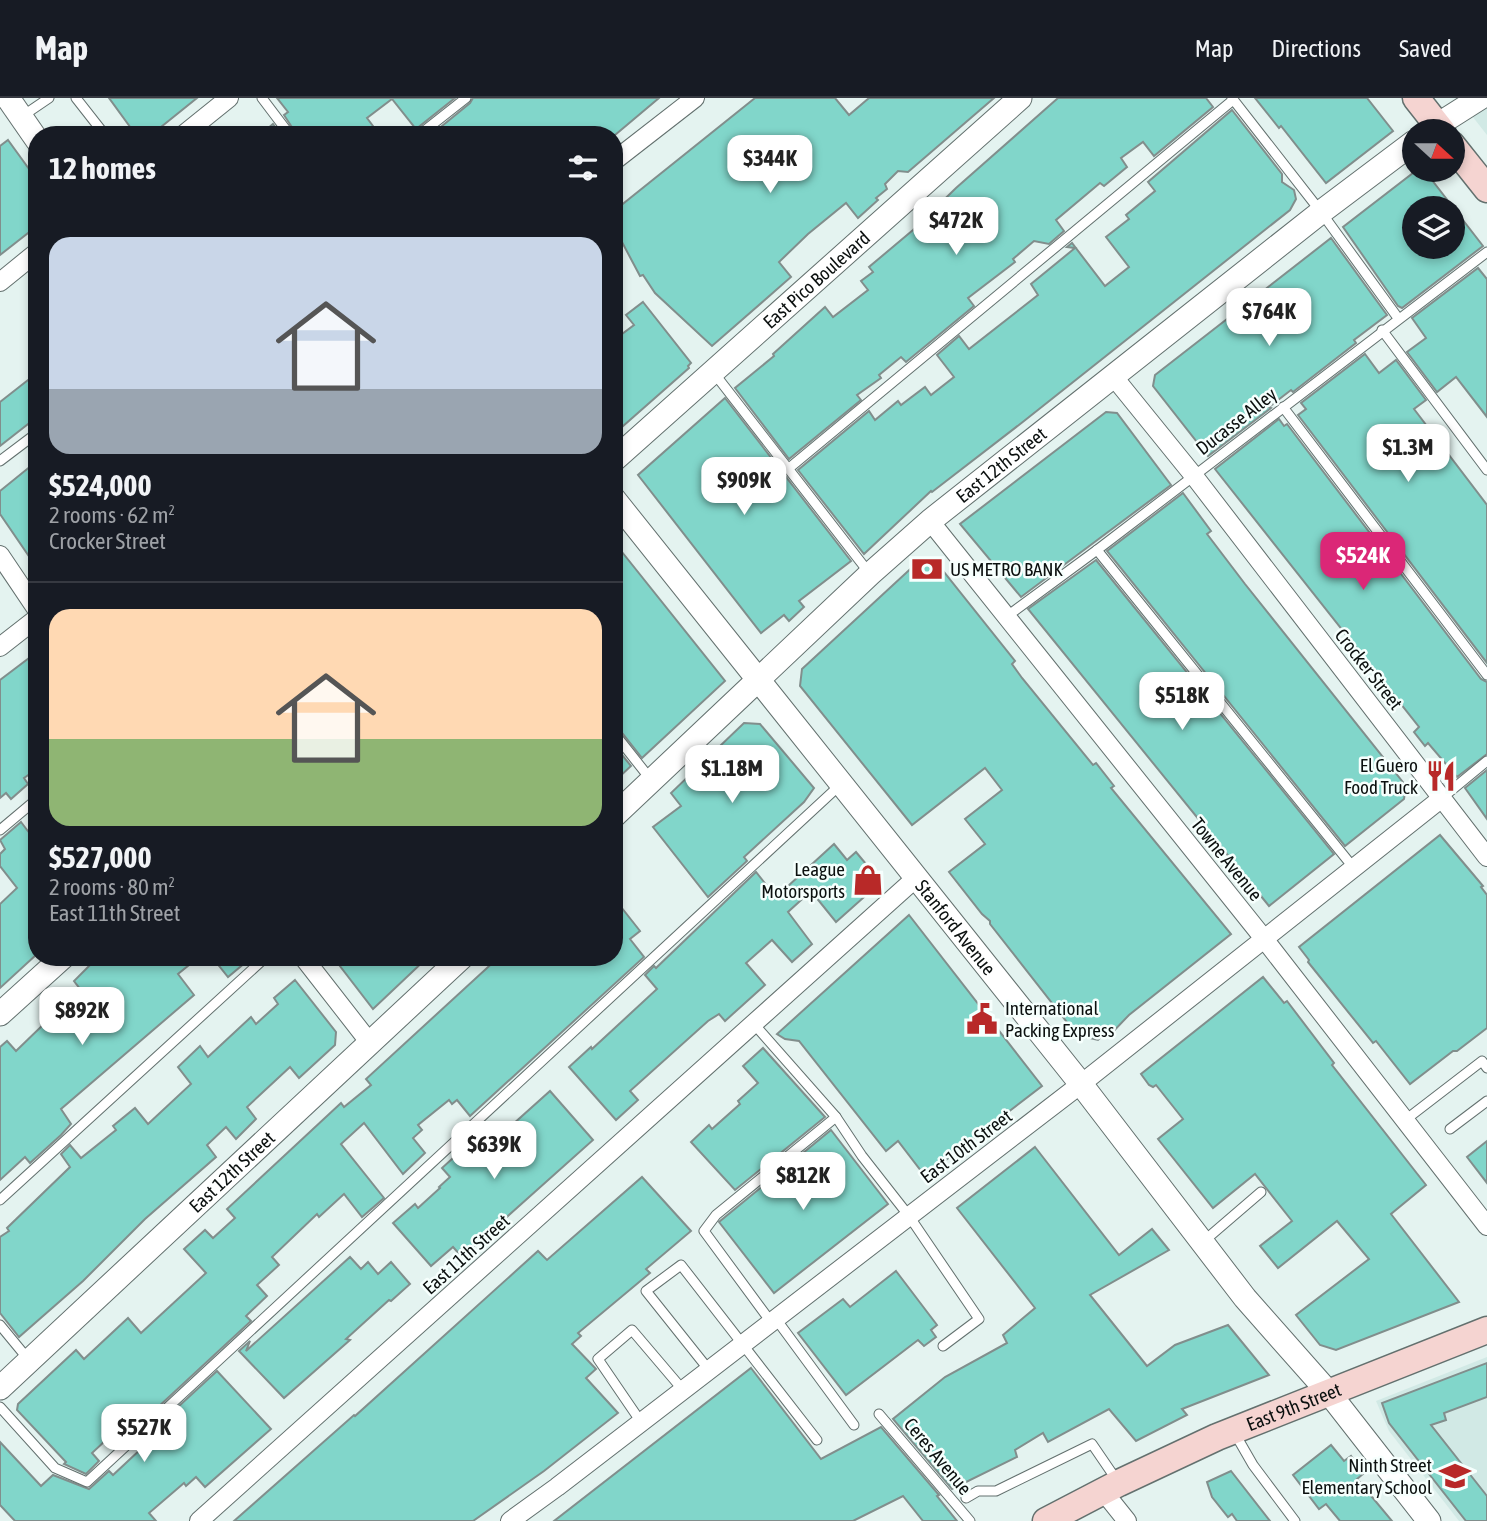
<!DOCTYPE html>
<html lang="en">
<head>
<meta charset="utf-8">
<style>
  :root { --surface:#171b24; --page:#242831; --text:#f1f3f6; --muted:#9ea1a6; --line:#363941; --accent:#db2777 }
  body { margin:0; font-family:"Asap Condensed",sans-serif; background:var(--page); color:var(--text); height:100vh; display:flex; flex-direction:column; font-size:26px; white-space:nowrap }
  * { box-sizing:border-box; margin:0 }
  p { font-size:23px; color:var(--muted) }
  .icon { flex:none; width:38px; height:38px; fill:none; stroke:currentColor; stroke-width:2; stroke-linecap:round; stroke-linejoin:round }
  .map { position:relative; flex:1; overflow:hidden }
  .sheet { position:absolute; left:28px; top:28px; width:595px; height:840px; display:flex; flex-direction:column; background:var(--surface); border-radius:28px; box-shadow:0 4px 10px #0003 }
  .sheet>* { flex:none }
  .needle { width:46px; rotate:111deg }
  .fabs { position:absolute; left:1402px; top:21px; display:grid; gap:14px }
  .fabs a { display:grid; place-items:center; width:63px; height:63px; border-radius:50%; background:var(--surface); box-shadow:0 4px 10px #0003; font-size:35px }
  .price { position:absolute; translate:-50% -60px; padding:0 16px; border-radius:14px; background:#fff; color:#222; font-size:23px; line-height:46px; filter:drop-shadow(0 2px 4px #0008) }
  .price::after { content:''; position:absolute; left:50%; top:42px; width:21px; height:16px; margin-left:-10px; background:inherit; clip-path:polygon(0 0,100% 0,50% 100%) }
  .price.selected { background:var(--accent); color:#fff }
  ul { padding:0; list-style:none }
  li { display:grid; align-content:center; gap:14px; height:371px; padding:0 21px }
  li+li { border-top:2px solid var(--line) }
  li span { display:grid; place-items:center; height:217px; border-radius:21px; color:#555 }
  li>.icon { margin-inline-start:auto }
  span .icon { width:126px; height:126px; fill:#fffc; stroke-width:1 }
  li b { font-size:30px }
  h2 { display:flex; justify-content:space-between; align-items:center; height:84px; padding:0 21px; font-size:30px }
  header { display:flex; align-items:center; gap:42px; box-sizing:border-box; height:98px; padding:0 35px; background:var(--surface); border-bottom:2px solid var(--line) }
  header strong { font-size:33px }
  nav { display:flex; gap:38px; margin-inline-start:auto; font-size:24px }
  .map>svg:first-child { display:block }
  .built { fill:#d1e9e5 }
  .building { fill:#81d6ca; stroke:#818e8c; stroke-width:2; fill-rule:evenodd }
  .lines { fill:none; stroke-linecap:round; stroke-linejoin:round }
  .service-casing { stroke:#63706e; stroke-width:11 }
  .minor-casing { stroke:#63706e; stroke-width:20 }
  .tertiary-casing { stroke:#63706e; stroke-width:25 }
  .secondary-casing { stroke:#63706e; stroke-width:29 }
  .service { stroke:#fff; stroke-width:9 }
  .minor { stroke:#fff; stroke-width:18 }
  .tertiary { stroke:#fff; stroke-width:23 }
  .secondary { stroke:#f5d4d1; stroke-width:26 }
  .labels { text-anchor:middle; stroke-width:5; stroke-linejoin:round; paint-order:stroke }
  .street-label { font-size:19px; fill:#0b100f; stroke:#f6fffd }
  .poi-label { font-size:19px; fill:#0b100f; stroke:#f6fffd; text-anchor:end }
</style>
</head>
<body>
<header>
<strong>Map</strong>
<nav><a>Map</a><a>Directions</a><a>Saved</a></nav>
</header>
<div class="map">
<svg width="1487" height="1423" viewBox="0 0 1487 1423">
  <rect width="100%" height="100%" fill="#e4f3f0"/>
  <g class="built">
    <polygon points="1458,0 1487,0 1487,37"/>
    <polygon points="1487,1259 1487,1423 1459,1423 1389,1333 1376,1303"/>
  </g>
  <g class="building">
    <polygon points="109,0 197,0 151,37 136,37"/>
    <polygon points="277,0 455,0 416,31 392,1 367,20 373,28 363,37 297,37 284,17 288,14"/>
    <polygon points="473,0 659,0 615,37 431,37 470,5"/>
    <polygon points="755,0 835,0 849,17 869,0 994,0 908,74 898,73 885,86 887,91 876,100 878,102 858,120 846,105 808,136 779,164 791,179 712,248 655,195 643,177 640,178 614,129 614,113"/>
    <polygon points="1058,0 1206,0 1213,9 1154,58 1143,44 1121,60 1127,69 1104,88 1100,85 1056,122 1064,133 1049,146 1034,143 1013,161 1015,164 968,200 974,208 906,264 901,259 879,277 881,280 857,297 861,302 789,361 735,290 774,258 773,256 825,209 833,219 868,192 861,183 873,174 869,169 913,132 956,90"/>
    <polygon points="1255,0 1367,0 1393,33 1326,85 1281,28 1279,30"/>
    <polygon points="1232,12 1282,76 1282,84 1294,92 1296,101 1290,112 1024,323 932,394 931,393 864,456 798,372 869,313 875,322 898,303 901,307 925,289 931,297 954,279 937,257 959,238 969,251 1038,197 1031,186 1075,150 1067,149 1072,145 1105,188 1129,169 1106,139 1129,121 1126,117 1155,93 1148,84"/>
    <polygon points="273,26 281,37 260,37"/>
    <polygon points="8,42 37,82 37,128 0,157 0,48"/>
    <path d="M1422 74 1428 77 1483 148 1402 210 1398 208 1343 129 1413 75ZM1414 110H1452V149H1414Z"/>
    <polygon points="1331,140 1387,217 1354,242 1356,245 1293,294 1291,292 1269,309 1271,310 1208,358 1153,288 1155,277"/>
    <polygon points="1478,170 1487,181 1487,319 1456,279 1437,294 1407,254 1426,240 1412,220"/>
    <polygon points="643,204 691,265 688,268 689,270 614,336 614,242 634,227 626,217"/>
    <polygon points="1365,256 1379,275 1396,262 1426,302 1414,311 1487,407 1487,565 1298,317 1306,311 1301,305"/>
    <polygon points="37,275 37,319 0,348 0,304"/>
    <polygon points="725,300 851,463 799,503 804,509 789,523 784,517 761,535 638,377"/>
    <polygon points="1106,314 1117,315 1171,387 1021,499 960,426"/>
    <polygon points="1279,321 1284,328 1287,326 1481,581 1487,584 1487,656 1457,679 1428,645 1425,648 1414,634 1419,629 1215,371"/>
    <polygon points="37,363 37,470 0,416 0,393"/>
    <polygon points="1183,395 1211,433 1207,436 1245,486 1406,688 1404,701 1345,748 1107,453"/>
    <polygon points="614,444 725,583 642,660 619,631 614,628"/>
    <polygon points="1096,462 1334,756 1269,808 1028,511"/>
    <polygon points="919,463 936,464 1015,563 1012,566 1022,580 1093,667 1096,665 1114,688 1111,690 1231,836 1129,917 1108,939 1105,935 1098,942 1077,937 990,826 990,823 982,816 949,774 985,746 965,721 1002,692 985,670 912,727 800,588 802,571"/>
    <polygon points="37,554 37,671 24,680 28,686 11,701 6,695 0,700 0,582"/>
    <polygon points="744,625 760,626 814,690 804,704 744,759 747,763 708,799 653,729 681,708 671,695"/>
    <polygon points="614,647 631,668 614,684"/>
    <polygon points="1487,672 1487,721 1465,690"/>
    <polygon points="21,724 37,745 37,856 0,890 0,806 17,790 0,768 0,756 5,751 0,742"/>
    <polygon points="1440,737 1483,788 1481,789 1487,797 1487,930 1457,953 1453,953 1410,986 1376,943 1373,945 1308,864 1309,862 1299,849"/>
    <polygon points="834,746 847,762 856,754 881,784 836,824 811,793 788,814 812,846 792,864 772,842 746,865 765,887 725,923 719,916 708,923 630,993 638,1002 616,1022 569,969 591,949 592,951 657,891 645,877 654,868 656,870 756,774 776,799"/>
    <polygon points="614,800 640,833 630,841 644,859 470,1018 457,1002 452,1006 449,1002 418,1027 422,1032 413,1040 425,1055 403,1076 364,1025 341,1046 384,1100 362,1119 344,1096 319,1119 317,1116 272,1159 279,1167 257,1187 267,1198 246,1218 251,1223 143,1323 135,1315 92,1355 99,1363 86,1376 64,1366 66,1364 17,1312 18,1306 76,1252 84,1261 128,1220 141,1235 206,1175 184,1151 205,1132 213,1140 235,1120 227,1111 341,1005 344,1009 371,987 366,981 499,859 614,859"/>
    <polygon points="909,817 1042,988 925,1078 898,1043 886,1053 799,943 785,941 777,936"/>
    <polygon points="98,859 199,859 178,876 194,897 61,1011 71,1026 61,1037 30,1065 25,1059 0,1082 0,949 7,943 16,953 80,891 74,883"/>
    <polygon points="212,859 252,859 228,879"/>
    <polygon points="333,859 428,859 373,911"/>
    <polygon points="1263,879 1284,905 1287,903 1334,965 1332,967 1426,1087 1391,1116 1459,1204 1336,1252 1320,1247 1296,1217 1369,1161 1337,1123 1278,1170 1260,1148 1292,1123 1255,1076 1213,1110 1158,1041 1183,1021 1156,987 1153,989 1149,987 1141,976"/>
    <polygon points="295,882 336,934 335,947 299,980 290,969 247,1009 256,1021 236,1041 226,1029 207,1047 216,1059 145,1121 83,1183 19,1239 0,1215 0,1139 9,1133 7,1130 70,1069 61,1056 70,1047 81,1060 116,1032 113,1028 135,1010 148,1026 191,986 178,969 200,948 208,959 251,919 256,926 278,906 274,900"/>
    <polygon points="763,950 825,1019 735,1092 691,1044 709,1027 712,1031 740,1006 738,1003 758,985 743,968"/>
    <polygon points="550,993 593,1042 462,1159 453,1149 431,1168 393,1125 415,1106 418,1110 440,1090 439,1089 450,1079 442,1070 474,1041 481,1049 498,1034 501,1037"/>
    <polygon points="831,1032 888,1106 774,1195 719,1124"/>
    <polygon points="1487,1043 1487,1085 1467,1059"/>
    <polygon points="1035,1049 1119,1157 1152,1131 1169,1152 1090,1197 1147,1268 1175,1247 1228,1227 1269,1277 1182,1311 1187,1317 1136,1343 1109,1311 1048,1344 1043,1335 1015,1352 1017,1359 952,1391 893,1321 945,1279 1007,1245 1003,1237 1035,1210 957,1110"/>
    <polygon points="642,1079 691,1133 646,1171 650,1175 578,1235 581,1238 572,1246 596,1271 586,1280 618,1315 544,1373 473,1423 234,1423 354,1317 355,1318 538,1153 547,1162"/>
    <polygon points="350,1159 361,1171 368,1164 378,1176 391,1164 410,1186 391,1203 389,1202 346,1241 350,1242 284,1300 239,1253 250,1243 246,1253"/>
    <polygon points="896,1173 937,1227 931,1232 936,1239 924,1248 918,1242 846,1297 798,1235 843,1201 850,1209"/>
    <polygon points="1487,1265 1487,1299 1444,1315 1446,1322 1431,1327 1487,1398 1487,1423 1466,1423 1389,1325 1382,1305"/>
    <polygon points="751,1270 821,1361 881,1329 939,1397 937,1398 957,1423 923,1423 903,1398 853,1423 554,1423"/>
    <polygon points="217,1273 271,1331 205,1389 196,1379 186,1388 184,1385 149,1415 156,1423 15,1423 0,1407 0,1344 41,1388 53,1377 89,1391 109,1373 113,1377 157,1336 153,1332"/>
    <polygon points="1331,1347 1344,1363 1351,1358 1364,1375 1357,1381 1392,1423 1340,1423 1326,1406 1319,1411 1293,1377"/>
    <polygon points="1231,1373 1270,1423 1237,1423 1232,1416 1228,1419 1212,1399 1207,1384"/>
  </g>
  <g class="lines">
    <defs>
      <g id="service">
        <polyline points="76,0 105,37"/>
        <polyline points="262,0 290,37"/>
        <polyline points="1232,0 1321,114 1398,220"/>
        <polyline points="21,19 49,0"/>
        <polyline points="419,37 466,0"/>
        <polyline points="1382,232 1487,372"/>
        <polyline points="714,275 870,476"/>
        <polyline points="1283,309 1487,577"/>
        <polyline points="0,363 37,335"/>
        <polyline points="788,371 1233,2"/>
        <polyline points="1097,452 1353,769"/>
        <polyline points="1006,519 1097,452 1487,154"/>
        <polyline points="614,635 652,683"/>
        <polyline points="1442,700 1487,663"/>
        <polyline points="0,732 37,701"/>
        <polyline points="754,926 836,1019 862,1058 909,1118 979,1221 943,1248"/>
        <polyline points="1404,1023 1482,963 1487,970"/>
        <polyline points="1450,1031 1487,1003"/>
        <polyline points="0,1102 266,859"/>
        <polyline points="1204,1143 1261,1094"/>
        <polyline points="776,1221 854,1327"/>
        <polyline points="771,1224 704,1133 716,1117 836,1019"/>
        <polyline points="0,1227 28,1261"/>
        <polyline points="709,1272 646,1193 681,1167 817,1342"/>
        <polyline points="0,1309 55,1370 87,1384 840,687"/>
        <polyline points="879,1316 970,1423"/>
        <polyline points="641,1324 598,1261 632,1232 683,1292"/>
        <polyline points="1234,1334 1253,1367 1295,1423"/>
        <polyline points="966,1400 978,1393 996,1393 1092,1346 1118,1384"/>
      </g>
      <g id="minor">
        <polyline points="183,37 229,0"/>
        <polyline points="614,63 695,0"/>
        <polyline points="0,184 37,154"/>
        <polyline points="1113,278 1194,378 1487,759"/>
        <polyline points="930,423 1265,842 1487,1128"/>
        <polyline points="0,457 37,512"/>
        <polyline points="0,549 37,520"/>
        <polyline points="303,859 370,945"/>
        <polyline points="1103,1393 1127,1423"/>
        <polyline points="199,1423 917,779"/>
        <polyline points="510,1423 557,1389 1081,986 1442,700"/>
      </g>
      <g id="tertiary">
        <polyline points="8,0 37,42"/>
        <polyline points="1428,33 1480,0"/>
        <path id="s1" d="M614 362 1020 0"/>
        <path id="s2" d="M614 401 1081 986 1245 1200 1329 1295 1429 1423"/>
        <path id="s3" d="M614 718 870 476 930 423 1321 114 1414 44"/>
        <polyline points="0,916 63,859"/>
        <path id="s4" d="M0 1290 462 859"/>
      </g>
      <g id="secondary">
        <polyline points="1416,0 1442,33"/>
        <polyline points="1452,47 1487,91"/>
        <path id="s5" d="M1046 1423 1119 1385 1217 1339 1487 1232"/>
      </g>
    </defs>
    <use href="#service" class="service-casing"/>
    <use href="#minor" class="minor-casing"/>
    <use href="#tertiary" class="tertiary-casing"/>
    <use href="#secondary" class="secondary-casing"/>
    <use href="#service" class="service"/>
    <use href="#minor" class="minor"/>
    <use href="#tertiary" class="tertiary"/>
    <use href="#secondary" class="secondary"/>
  </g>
  <defs>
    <symbol id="bank-bare" viewBox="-9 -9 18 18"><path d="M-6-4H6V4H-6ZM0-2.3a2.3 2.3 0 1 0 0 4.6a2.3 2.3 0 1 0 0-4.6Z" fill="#b82928" stroke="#f6fffd" stroke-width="2.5" paint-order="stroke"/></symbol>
    <symbol id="restaurant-bare" viewBox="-9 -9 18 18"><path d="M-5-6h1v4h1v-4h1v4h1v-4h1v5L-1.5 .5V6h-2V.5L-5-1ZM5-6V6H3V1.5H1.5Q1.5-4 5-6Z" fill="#b82928" stroke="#f6fffd" stroke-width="2.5" paint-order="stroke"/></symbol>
    <symbol id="shop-bare" viewBox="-9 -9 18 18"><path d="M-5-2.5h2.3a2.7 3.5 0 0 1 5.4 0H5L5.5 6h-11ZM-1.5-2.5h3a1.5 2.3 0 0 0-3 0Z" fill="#b82928" stroke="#f6fffd" stroke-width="2.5" paint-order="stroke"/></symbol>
    <symbol id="civic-bare" viewBox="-9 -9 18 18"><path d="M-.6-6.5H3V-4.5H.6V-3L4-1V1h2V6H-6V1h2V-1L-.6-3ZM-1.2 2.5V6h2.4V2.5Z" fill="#b82928" stroke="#f6fffd" stroke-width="2.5" paint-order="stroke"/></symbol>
    <symbol id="school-bare" viewBox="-9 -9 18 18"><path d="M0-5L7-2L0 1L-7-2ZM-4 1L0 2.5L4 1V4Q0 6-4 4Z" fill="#b82928" stroke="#f6fffd" stroke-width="2.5" paint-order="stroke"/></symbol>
  </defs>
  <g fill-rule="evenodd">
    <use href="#bank-bare" x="905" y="449" width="44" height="44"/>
    <use href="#restaurant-bare" x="1419" y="656" width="44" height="44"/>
    <use href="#shop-bare" x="846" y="760" width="44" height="44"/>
    <use href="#civic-bare" x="960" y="899" width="44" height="44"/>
    <use href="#school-bare" x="1433" y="1356" width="44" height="44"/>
  </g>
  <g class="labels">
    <g class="street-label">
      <text dy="7" stroke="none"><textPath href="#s1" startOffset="271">East Pico Boulevard</textPath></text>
      <text transform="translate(1236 323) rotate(-38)" y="7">Ducasse Alley</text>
      <text dy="7" stroke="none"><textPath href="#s3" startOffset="523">East 12th Street</textPath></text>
      <text transform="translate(1369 571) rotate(52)" y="7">Crocker Street</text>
      <text transform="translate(1227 761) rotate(51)" y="7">Towne Avenue</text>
      <text dy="7" stroke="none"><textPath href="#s2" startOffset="548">Stanford Avenue</textPath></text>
      <text transform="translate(966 1048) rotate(-37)" y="7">East 10th Street</text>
      <text dy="7" stroke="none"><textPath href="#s4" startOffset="317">East 12th Street</textPath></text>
      <text transform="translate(466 1156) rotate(-42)" y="7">East 11th Street</text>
      <text dy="7" stroke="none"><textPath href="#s5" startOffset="273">East 9th Street</textPath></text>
      <text transform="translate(938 1358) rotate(50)" y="7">Ceres Avenue</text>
    </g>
    <g class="poi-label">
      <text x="950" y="478" text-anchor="start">US METRO BANK</text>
      <text x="1418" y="674">El Guero<tspan x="1418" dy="22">Food Truck</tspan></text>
      <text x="845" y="778">League<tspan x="845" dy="22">Motorsports</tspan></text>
      <text x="1005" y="917" text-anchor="start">International<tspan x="1005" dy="22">Packing Express</tspan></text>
      <text x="1432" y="1374">Ninth Street<tspan x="1432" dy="22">Elementary School</tspan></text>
    </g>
  </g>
</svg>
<div class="fabs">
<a><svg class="needle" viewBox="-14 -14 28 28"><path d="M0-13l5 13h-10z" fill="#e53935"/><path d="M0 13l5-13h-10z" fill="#9ea1a6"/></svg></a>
<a><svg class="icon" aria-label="layers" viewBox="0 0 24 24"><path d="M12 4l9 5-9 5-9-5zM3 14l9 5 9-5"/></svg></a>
</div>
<b class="price" style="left:770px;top:97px">$344K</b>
<b class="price" style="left:956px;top:159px">$472K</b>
<b class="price" style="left:1269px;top:250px">$764K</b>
<b class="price" style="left:1408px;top:386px">$1.3M</b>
<b class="price" style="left:744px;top:419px">$909K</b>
<b class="price selected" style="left:1363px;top:494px">$524K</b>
<b class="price" style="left:1182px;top:634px">$518K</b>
<b class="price" style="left:732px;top:707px">$1.18M</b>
<b class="price" style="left:82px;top:949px">$892K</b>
<b class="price" style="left:494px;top:1083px">$639K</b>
<b class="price" style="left:803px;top:1114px">$812K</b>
<b class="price" style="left:144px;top:1366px">$527K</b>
<section class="sheet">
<h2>12 homes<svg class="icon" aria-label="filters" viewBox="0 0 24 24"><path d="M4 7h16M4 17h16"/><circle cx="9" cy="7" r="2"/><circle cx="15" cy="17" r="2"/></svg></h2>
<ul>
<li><span style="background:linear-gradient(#c9d6e8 70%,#9aa5b1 0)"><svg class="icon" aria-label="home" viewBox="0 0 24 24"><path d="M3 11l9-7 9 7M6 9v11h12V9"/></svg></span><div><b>$524,000</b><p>2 rooms · 62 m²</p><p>Crocker Street</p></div></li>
<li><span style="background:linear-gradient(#ffd9b3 60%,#8fb573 0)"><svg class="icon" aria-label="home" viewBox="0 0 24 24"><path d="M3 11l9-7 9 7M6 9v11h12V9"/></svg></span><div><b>$527,000</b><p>2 rooms · 80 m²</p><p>East 11th Street</p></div></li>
</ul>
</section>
</div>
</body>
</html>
